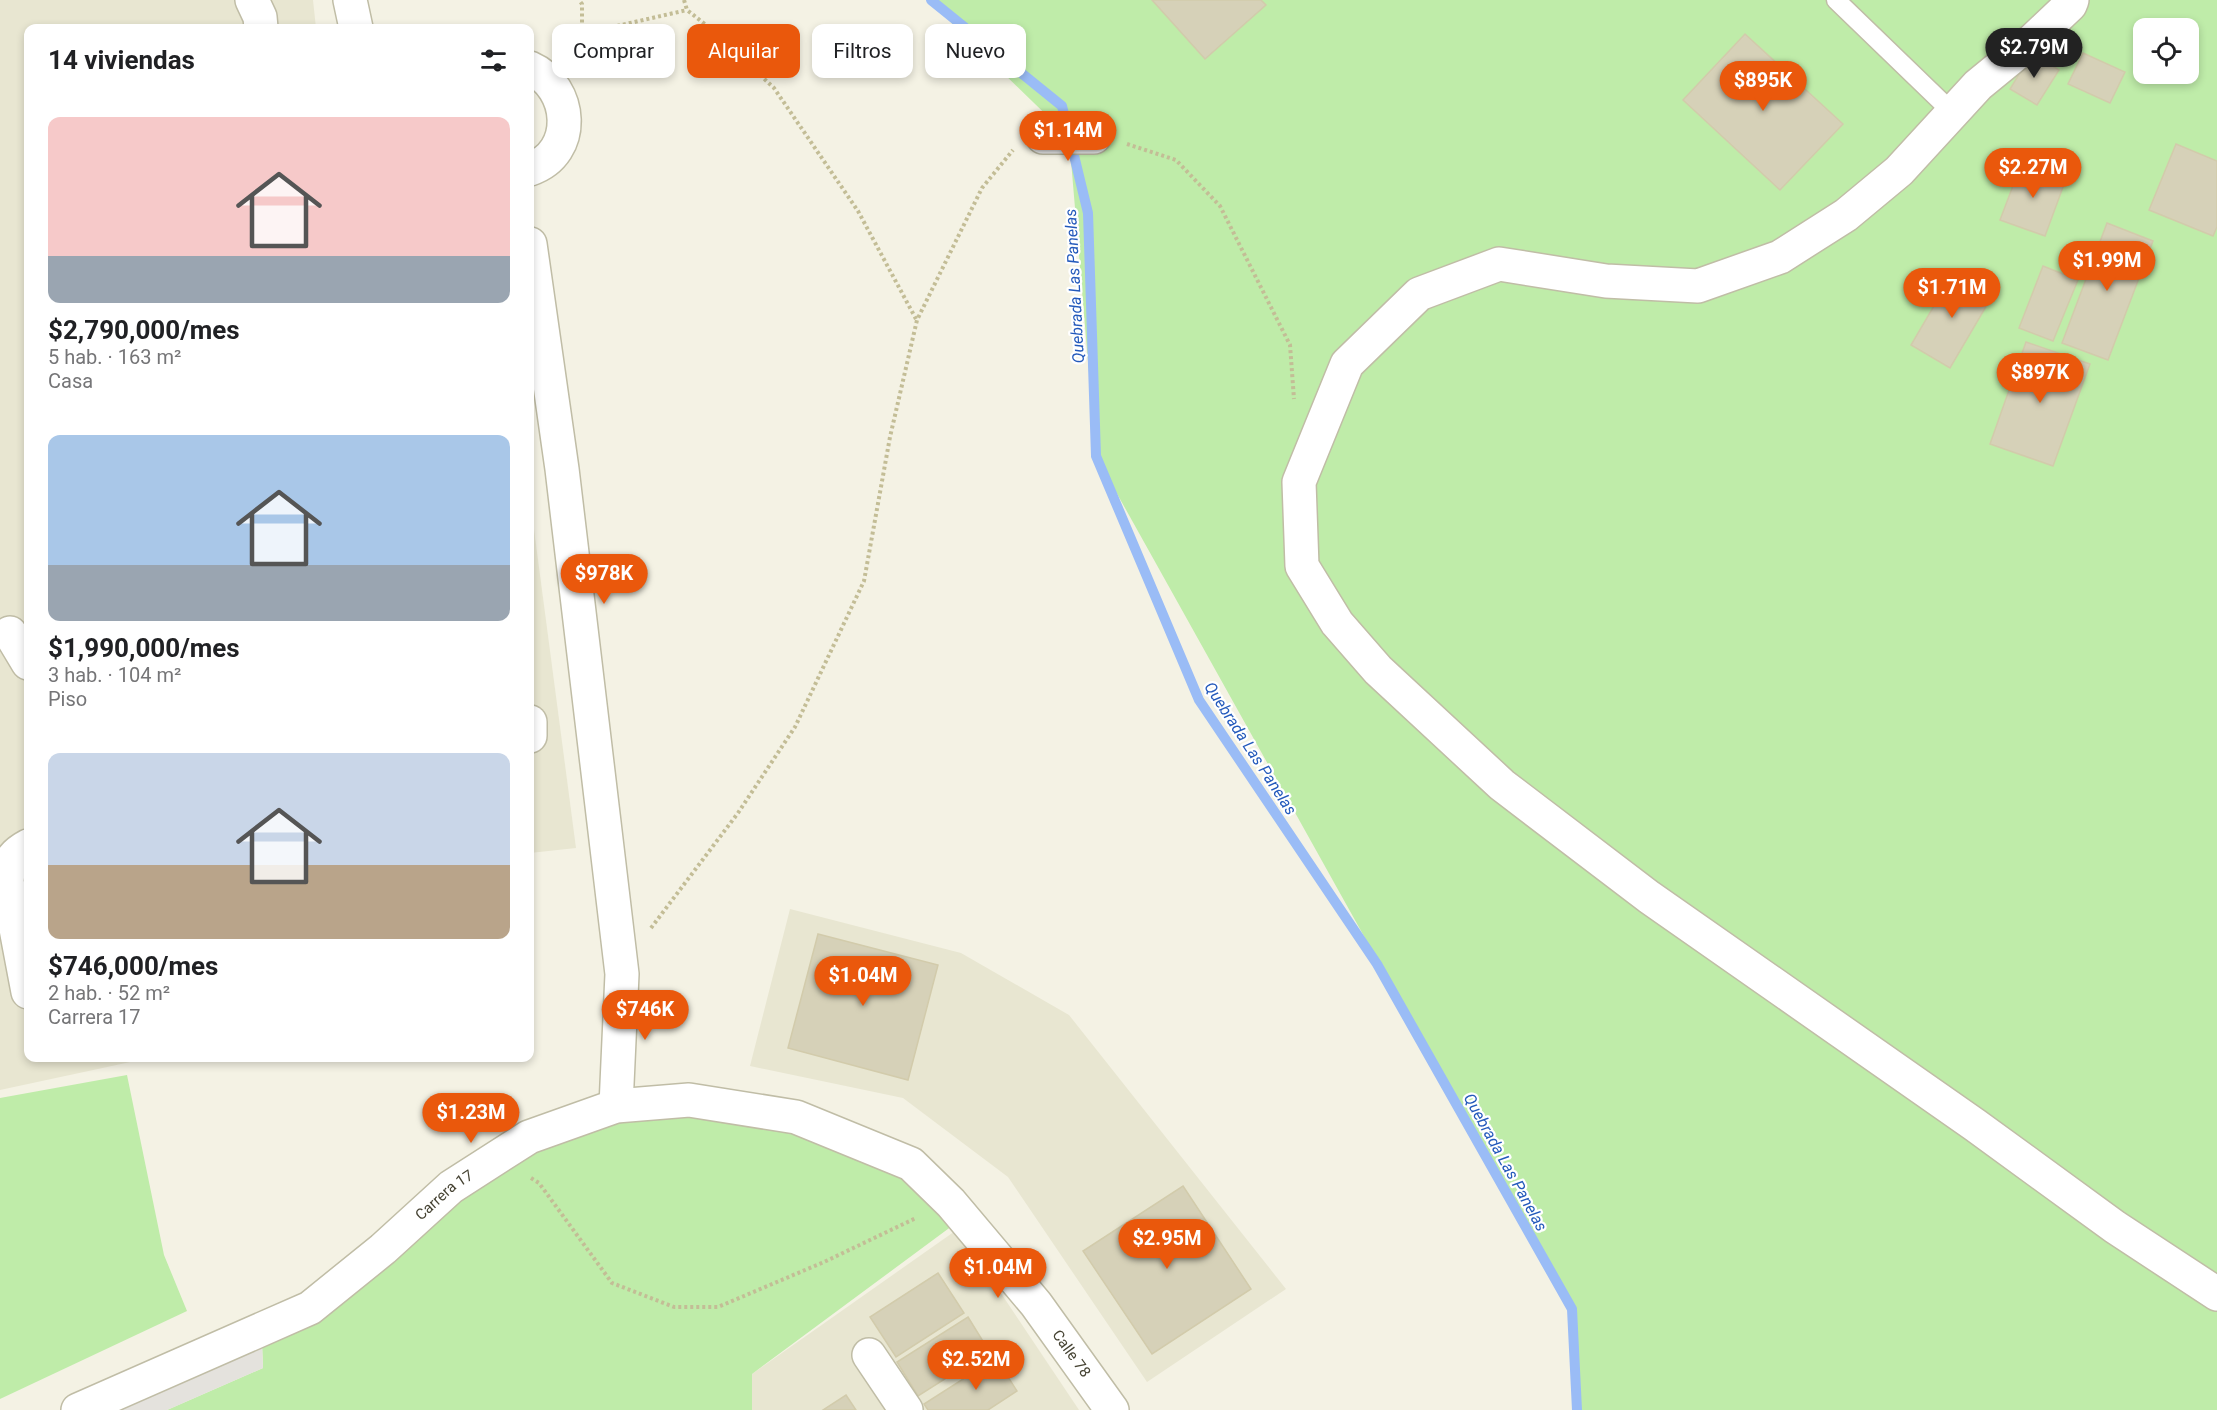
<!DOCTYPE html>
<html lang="es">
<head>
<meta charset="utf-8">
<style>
  :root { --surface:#fff; --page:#f2f2f2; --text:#202124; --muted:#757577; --accent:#ea580c }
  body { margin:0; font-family:Roboto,sans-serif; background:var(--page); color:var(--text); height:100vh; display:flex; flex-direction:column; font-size:22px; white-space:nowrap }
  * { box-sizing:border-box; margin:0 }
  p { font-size:20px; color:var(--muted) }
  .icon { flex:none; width:33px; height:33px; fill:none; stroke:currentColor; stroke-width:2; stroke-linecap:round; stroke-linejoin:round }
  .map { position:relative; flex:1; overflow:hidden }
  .sheet { position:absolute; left:24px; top:24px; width:510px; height:1038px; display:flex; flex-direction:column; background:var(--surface); border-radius:12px; box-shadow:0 3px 9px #0003 }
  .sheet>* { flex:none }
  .top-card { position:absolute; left:552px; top:24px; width:570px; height:54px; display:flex; gap:12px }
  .fabs { position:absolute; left:2133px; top:18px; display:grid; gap:12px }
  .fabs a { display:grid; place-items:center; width:66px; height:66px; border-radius:12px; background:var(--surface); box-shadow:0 3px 9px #0003; font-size:30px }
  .price { position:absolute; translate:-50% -51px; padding:0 14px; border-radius:21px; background:var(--accent); color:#fff; font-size:20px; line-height:39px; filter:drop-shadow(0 2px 3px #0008) }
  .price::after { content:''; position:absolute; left:50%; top:36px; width:18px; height:14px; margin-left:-9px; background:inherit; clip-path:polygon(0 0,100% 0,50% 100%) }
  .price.current { background:#222; color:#fff }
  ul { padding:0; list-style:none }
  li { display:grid; align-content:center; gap:12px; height:318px; padding:0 24px }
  li span { display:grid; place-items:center; height:186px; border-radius:12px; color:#555 }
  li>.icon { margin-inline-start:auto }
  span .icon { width:108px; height:108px; fill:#fffc; stroke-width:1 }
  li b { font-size:26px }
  h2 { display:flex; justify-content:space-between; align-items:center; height:72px; padding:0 24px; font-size:26px }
  .pill { padding:0 21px; border-radius:12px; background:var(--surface); box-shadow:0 3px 9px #0003; font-size:21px; line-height:54px }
  .pill.current { background:var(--accent); color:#fff }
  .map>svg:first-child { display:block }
  .residential { fill:#e8e6d1 }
  .green { fill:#bfeca9; fill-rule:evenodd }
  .parking { fill:#e4e2dd }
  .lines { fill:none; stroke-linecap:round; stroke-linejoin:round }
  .stream { stroke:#9abcf6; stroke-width:10 }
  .building { fill:#d6d1b8; stroke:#d2cbab; stroke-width:1.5 }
  .service-casing { stroke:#c0bda6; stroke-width:21 }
  .minor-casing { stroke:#c0bda6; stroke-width:36 }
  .tertiary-casing { stroke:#c0bda6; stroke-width:36 }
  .path { stroke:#c3bd96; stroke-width:4; stroke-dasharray:3 3; stroke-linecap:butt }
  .service { stroke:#fff; stroke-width:18 }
  .minor { stroke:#fff; stroke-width:33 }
  .tertiary { stroke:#fff; stroke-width:33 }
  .labels { text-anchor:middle; stroke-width:4.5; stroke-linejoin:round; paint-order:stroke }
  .street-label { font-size:15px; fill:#464333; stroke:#fff }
  .water-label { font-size:16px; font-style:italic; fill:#2359bb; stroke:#fff }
</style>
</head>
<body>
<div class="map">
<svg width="2217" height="1410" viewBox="0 0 2217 1410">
  <rect width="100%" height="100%" fill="#f4f2e4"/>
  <g class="residential">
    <polygon points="0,0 313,0 316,28 28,28 28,1058 149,1058 0,1090"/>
    <polygon points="530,499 576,848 530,853"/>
    <polygon points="790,909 961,953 1069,1015 1286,1289 1147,1382 1008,1177 903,1098 750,1066"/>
    <polygon points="958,1229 1079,1410 752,1410 752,1374"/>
  </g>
  <g class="green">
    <path d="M928 0H2217V1410H1577L1572 1309 1096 456 1069 137ZM2144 28H2188V74H2144Z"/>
    <polygon points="127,1075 164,1255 187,1311 0,1399 0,1098"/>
    <polygon points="691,1112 797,1129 906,1180 956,1223 752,1374 752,1410 167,1410 263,1368 262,1343 456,1198 539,1145 617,1117"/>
  </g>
  <polygon class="parking" points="262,1343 263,1368 167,1410 107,1410"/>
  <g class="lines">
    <polyline class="stream" points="931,0 1062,106 1088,213 1096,456 1199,700 1377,964 1572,1309 1577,1410"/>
  </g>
  <g class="building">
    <polygon points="1152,0 1261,0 1266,5 1205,59"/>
    <polygon points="1745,34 1843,124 1780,190 1683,100"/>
    <polygon points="2032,53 2059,70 2037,105 2010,89"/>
    <polygon points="2083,53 2125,72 2110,103 2068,84"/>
    <polygon points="2176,144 2217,161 2217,227 2213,236 2149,210"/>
    <polygon points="2022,162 2066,179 2045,236 2000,220"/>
    <polygon points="2107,223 2153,241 2108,360 2062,343"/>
    <polygon points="2043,266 2078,280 2053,341 2019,328"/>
    <polygon points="1955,270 1994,293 1950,368 1911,345"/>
    <polygon points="2026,342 2090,364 2053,466 1990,444"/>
    <polygon points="818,934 938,965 908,1080 788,1048"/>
    <polygon points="1183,1186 1251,1289 1152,1354 1083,1251"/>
    <polygon points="938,1273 964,1313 896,1357 870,1317"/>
    <polygon points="968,1317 989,1351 918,1396 897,1362"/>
    <polygon points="996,1358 1017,1391 988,1410 928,1410 924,1404"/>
    <polygon points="846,1395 856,1410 823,1410"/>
  </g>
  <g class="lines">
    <defs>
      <polyline id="service" points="1836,0 1952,112"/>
      <g id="minor">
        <polyline points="252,0 260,17 261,28"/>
        <polyline points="350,0 356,28"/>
        <polyline points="2072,0 2070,5 2033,40 1978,85 1899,171 1846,215 1780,257 1698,286 1606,281 1499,264 1419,294 1347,364 1299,482 1302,566 1337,623 1378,670 1502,785 1649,897 1975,1125 2115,1227 2217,1294"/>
        <path d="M530 68C573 87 578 153 530 169"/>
        <polyline points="1043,137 1094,137"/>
        <polyline points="530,244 562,469 622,974 616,1106"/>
        <polyline points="10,633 28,663"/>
        <polyline points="530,722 530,736"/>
        <path d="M28 846C11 855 9 862 7 881L28 992"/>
        <polyline points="869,1355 906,1410"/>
      </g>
      <g id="tertiary">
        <path id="s1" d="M78 1410 310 1308 383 1249 451 1187 529 1137 616 1106 689 1100 796 1117 911 1164 951 1203 1036 1304 1112 1410"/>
      </g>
    </defs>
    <use href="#service" class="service-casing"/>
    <use href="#minor" class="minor-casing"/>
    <use href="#tertiary" class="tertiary-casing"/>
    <g class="path">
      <polyline points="684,0 687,10 711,29 774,88 858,211 916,319"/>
      <polyline points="582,34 687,10"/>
      <polyline points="571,56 582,34 582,4 579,0"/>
      <polyline points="1127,144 1176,160 1220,206 1290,345 1294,399"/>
      <polyline points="651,928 738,813 795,727 864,581 890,437 917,320 982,188 1013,150"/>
      <polyline points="531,1178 539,1183 612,1283 674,1307 718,1307 824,1262 916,1218"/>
    </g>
    <use href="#service" class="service"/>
    <use href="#minor" class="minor"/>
    <use href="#tertiary" class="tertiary"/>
  </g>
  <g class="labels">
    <g class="street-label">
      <text dy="5" stroke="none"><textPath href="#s1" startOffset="429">Carrera 17</textPath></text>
      <text dy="5" stroke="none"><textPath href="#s1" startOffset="1179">Calle 78</textPath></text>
    </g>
    <g class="water-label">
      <text transform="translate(1074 286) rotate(-93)" y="6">Quebrada Las Panelas</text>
      <text transform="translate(1251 748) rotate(57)" y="6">Quebrada Las Panelas</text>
      <text transform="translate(1506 1162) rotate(61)" y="6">Quebrada Las Panelas</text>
    </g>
  </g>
</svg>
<div class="fabs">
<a><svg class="icon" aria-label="locate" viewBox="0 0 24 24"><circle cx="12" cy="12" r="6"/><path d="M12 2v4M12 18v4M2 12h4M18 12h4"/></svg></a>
</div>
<b class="price current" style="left:2034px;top:79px">$2.79M</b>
<b class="price" style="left:1763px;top:112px">$895K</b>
<b class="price" style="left:1068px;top:162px">$1.14M</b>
<b class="price" style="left:2033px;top:199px">$2.27M</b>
<b class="price" style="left:2107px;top:292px">$1.99M</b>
<b class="price" style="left:1952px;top:319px">$1.71M</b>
<b class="price" style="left:2040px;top:404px">$897K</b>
<b class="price" style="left:604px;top:605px">$978K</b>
<b class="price" style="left:863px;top:1007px">$1.04M</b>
<b class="price" style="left:645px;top:1041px">$746K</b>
<b class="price" style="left:471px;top:1144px">$1.23M</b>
<b class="price" style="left:1167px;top:1270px">$2.95M</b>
<b class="price" style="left:998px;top:1299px">$1.04M</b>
<b class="price" style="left:976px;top:1391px">$2.52M</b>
<div class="top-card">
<a class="pill">Comprar</a>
<a class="pill current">Alquilar</a>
<a class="pill">Filtros</a>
<a class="pill">Nuevo</a>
</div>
<section class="sheet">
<h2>14 viviendas<svg class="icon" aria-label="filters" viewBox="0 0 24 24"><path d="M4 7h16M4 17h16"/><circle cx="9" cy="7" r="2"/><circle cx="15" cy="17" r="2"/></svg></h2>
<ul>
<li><span style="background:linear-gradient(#f6c9c9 75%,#9aa5b1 0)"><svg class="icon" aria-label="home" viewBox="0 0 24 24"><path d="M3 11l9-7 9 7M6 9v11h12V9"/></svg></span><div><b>$2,790,000/mes</b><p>5 hab. · 163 m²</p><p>Casa</p></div></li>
<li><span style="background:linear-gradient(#a9c7e8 70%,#9aa5b1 0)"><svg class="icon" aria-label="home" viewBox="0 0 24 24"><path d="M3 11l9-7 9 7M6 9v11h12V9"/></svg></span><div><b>$1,990,000/mes</b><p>3 hab. · 104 m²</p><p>Piso</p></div></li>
<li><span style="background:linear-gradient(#c9d6e8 60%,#b9a48a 0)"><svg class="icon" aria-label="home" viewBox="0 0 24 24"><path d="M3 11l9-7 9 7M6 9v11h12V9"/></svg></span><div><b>$746,000/mes</b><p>2 hab. · 52 m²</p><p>Carrera 17</p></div></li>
</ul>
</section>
</div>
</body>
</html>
